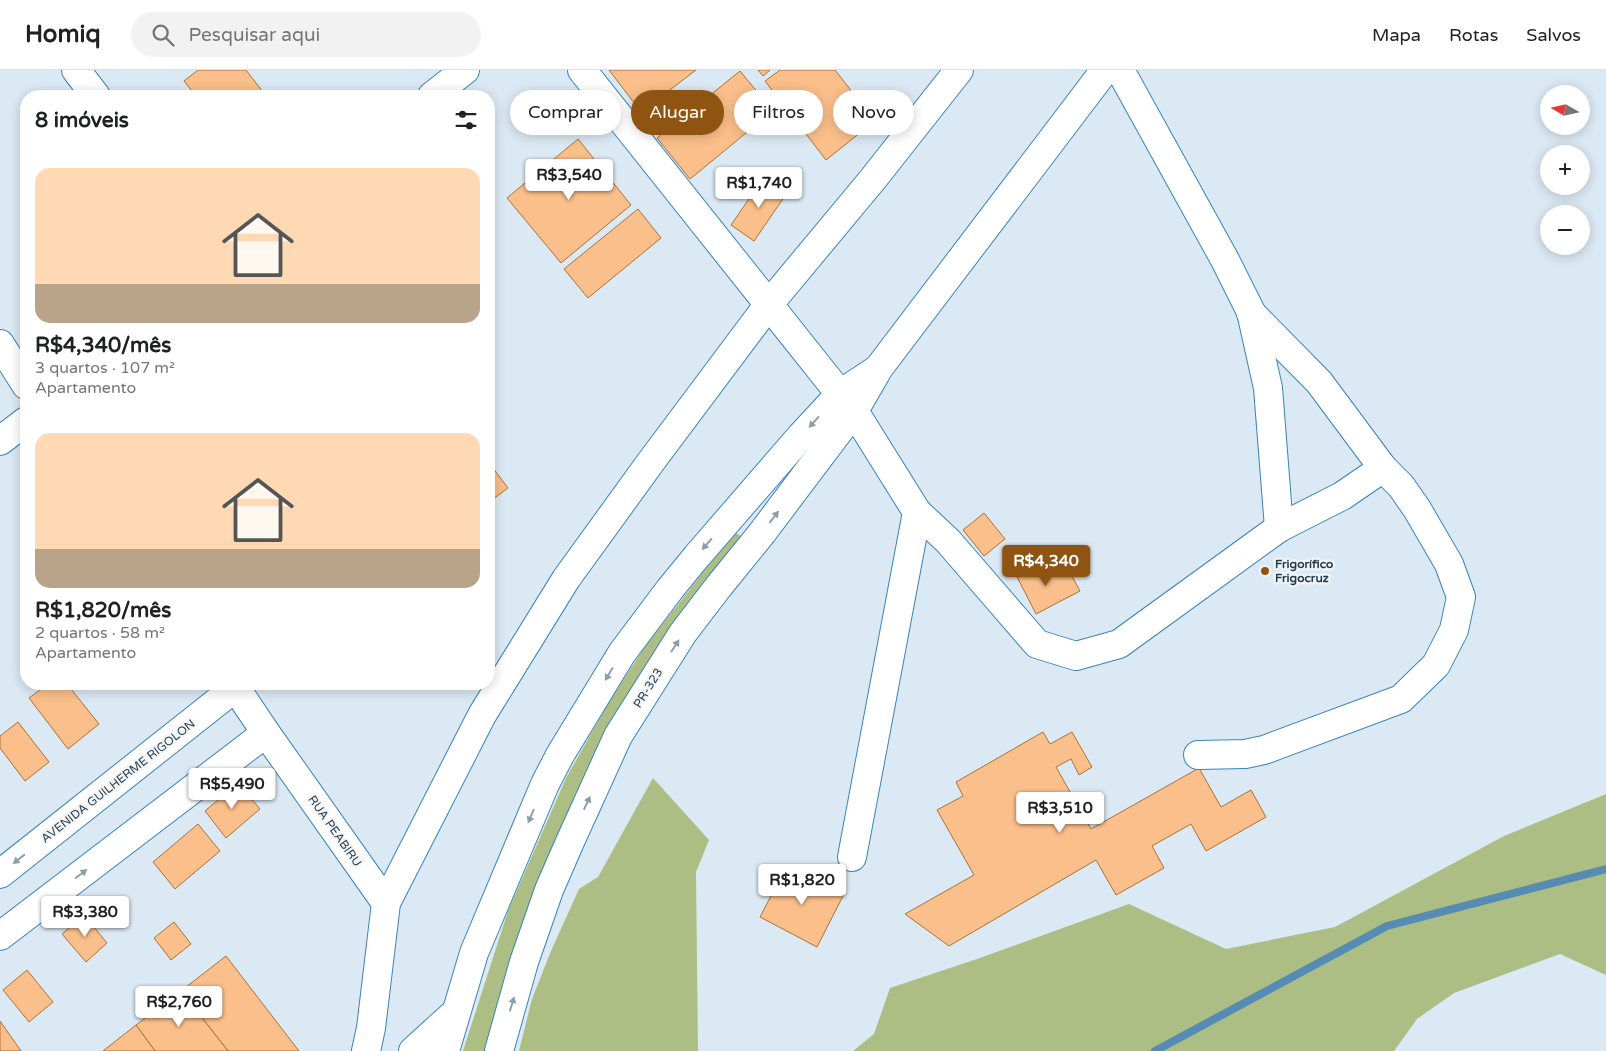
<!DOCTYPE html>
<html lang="pt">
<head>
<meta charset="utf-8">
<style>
  :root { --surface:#fff; --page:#f2f2f2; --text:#202124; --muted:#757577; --line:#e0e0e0; --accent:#8f5411 }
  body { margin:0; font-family:"Varela Round",sans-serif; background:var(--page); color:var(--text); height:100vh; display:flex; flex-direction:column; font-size:19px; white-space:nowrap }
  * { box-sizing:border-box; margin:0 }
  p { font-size:16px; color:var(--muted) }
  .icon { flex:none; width:28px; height:28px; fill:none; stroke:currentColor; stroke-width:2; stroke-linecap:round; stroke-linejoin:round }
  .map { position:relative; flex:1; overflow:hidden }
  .side { position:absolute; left:20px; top:20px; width:475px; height:600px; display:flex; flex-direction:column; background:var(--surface); border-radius:20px; box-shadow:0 2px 12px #0003 }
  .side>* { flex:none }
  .hud { position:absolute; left:510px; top:20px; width:475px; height:45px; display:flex; gap:10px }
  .needle { width:32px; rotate:279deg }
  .tools { position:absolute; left:1540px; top:15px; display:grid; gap:10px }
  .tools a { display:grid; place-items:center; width:50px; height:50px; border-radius:50%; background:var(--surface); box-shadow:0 2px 12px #0003; font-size:25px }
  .price { position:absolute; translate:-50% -42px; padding:0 11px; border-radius:5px; background:#fff; color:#222; font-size:16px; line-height:32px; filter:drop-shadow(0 1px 2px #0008) }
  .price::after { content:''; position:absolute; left:50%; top:30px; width:15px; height:11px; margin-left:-8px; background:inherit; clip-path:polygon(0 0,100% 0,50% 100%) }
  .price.active { background:var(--accent); color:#fff }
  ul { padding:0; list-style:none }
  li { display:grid; align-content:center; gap:10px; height:265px; padding:0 15px }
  li span { display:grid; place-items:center; height:155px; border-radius:15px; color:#555 }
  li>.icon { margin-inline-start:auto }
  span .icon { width:90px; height:90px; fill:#fffc; stroke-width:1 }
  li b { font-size:21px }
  h2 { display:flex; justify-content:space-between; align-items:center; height:60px; padding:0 15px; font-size:21px }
  .chip { padding:0 18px; border-radius:22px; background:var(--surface); box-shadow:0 2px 12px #0003; font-size:18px; line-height:45px }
  .chip.active { background:var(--accent); color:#fff }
  header { display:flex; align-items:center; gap:30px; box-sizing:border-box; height:70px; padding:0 25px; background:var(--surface); border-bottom:1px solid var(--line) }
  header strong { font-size:24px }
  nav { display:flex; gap:28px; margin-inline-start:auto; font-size:18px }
  .search { width:350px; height:45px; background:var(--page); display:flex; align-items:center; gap:12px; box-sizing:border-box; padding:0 18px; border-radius:28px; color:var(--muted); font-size:19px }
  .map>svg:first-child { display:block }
  .green { fill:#acbe84 }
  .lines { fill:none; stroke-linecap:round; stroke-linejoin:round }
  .stream { stroke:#568cb4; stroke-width:8 }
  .building { fill:#fabf8a; stroke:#ad7034 }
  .minor-casing { stroke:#3984b8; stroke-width:30 }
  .highway-casing { stroke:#3984b8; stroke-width:30 }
  .minor { stroke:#fff; stroke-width:28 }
  .highway { stroke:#fff; stroke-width:28 }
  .oneway { fill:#8e9ea9 }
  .poi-dot { fill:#8f5411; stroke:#f4f4f4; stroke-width:2 }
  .labels { text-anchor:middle; stroke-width:4.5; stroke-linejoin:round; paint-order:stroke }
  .poi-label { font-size:12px; font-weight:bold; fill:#1e3c53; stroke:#f4f4f4; text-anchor:start }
  .street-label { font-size:12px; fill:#1e3c53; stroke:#f4f4f4 }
</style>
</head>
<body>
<header>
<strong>Homiq</strong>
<div class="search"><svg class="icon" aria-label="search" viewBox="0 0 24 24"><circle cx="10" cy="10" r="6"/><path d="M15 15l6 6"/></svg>Pesquisar aqui</div>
<nav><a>Mapa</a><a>Rotas</a><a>Salvos</a></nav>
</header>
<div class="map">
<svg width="1606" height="981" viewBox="0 0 1606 981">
  <rect width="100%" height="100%" fill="#dbe9f4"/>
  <g class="green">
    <polygon points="736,463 741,466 702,522 580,716 554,773 510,902 487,981 463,981 508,841 566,708 609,632 646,575 720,481"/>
    <polygon points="653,708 709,770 696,802 698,981 519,981 532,929 551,881 579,819 598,807"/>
    <polygon points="1606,724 1606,905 1560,884 1454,923 1417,949 1394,981 853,981 874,964 890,918 977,889 1129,834 1226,879 1335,857 1504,766"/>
  </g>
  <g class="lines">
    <polyline class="stream" points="1155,981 1387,856 1606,799"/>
  </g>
  <g class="building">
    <polygon points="198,0 246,0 266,26 196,26 184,11"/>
    <polygon points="609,0 696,0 641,42"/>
    <polygon points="758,0 770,0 763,6"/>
    <polygon points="780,0 835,0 875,51 826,90 765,11"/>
    <polygon points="740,1 773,41 690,109 657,68"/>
    <polygon points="578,69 631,135 561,193 507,128"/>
    <polygon points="764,107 787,123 754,171 731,155"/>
    <polygon points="638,139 661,168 588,228 564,199"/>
    <polygon points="489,393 508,418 489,432"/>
    <polygon points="984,443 1005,469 984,486 963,460"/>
    <polygon points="26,465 26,479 20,470"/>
    <polygon points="1033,493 1042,510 1067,497 1080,521 1036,544 1015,503"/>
    <polygon points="48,614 67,614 99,654 68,679 29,628"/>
    <polygon points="18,652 49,692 25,711 0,678 0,666"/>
    <polygon points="1043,662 1050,674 1072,662 1092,697 1079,705 1071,689 1056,697 1091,759 1199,698 1221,737 1251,720 1266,747 1206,781 1191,754 1152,776 1164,798 1116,825 1096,790 949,876 905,844 974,805 937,740 963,726 956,712"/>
    <polygon points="238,713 260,739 226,768 205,741"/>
    <polygon points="198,754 220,781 175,819 153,792"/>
    <polygon points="787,795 844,824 817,877 760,847"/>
    <polygon points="84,845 107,873 86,892 62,864"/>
    <polygon points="174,852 191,874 171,890 154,868"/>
    <polygon points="226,886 299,981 228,981 181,921"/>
    <polygon points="27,900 53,932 29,952 3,920"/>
    <polygon points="181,921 228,981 155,981 136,955"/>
    <polygon points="0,951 21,981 0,981"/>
    <polygon points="136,955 155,981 103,981"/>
  </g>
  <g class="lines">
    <defs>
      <g id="minor">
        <polyline points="76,0 96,26"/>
        <polyline points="582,0 840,324"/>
        <polyline points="1120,0 1225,190 1251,242 1268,318 1279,458"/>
        <polyline points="432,26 465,0"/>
        <polyline points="1251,243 1319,312 1383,398"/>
        <polyline points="0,274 26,315"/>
        <polyline points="0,371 26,351"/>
        <polyline points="917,442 948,471 1037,574 1076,586 1119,574 1279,458 1342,426 1383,398 1401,416 1417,439 1449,494 1461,527 1454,560 1436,595 1401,629 1264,680 1245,684 1198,685"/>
        <polyline points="233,614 266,663 386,833"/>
        <polyline points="852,787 917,442 854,341"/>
        <polyline points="0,804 236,617"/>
        <polyline points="0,866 266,663"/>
        <polyline points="366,981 371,958 386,833 482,645 566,509 650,393 769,234 873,109 959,0"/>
        <polyline points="413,981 456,942"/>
      </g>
      <g id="highway">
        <polyline points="445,981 474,883 545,714 560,685 622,583 670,519 697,486 801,366 840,324 878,299 1105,0"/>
        <polyline points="499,981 524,892 549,820 569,774 618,666 683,563 719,516 762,463 854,341 876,303"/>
      </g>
    </defs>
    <use href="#minor" class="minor-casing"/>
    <use href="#highway" class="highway-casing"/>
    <use href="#minor" class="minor"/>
    <use href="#highway" class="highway"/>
  </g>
  <defs><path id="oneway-solid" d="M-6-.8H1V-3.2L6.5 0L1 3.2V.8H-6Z" transform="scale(1.25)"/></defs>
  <g class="oneway">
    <use href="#oneway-solid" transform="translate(814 352) rotate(132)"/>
    <use href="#oneway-solid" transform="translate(774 447) rotate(-52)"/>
    <use href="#oneway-solid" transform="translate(707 474) rotate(131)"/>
    <use href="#oneway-solid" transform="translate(675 576) rotate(-57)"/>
    <use href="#oneway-solid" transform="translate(609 604) rotate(121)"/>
    <use href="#oneway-solid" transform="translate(587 733) rotate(-65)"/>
    <use href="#oneway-solid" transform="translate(531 746) rotate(113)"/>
    <use href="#oneway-solid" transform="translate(19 789) rotate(142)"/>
    <use href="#oneway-solid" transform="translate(81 804) rotate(-37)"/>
    <use href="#oneway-solid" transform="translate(512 934) rotate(-73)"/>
  </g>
  <circle class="poi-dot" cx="1265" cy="501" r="5"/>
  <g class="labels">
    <g class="poi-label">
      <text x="1275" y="498">Frigorífico<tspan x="1275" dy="14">Frigocruz</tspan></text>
    </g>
    <g class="street-label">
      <text transform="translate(648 618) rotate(-58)" y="4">PR-323</text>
      <text transform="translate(118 711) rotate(-38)" y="4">AVENIDA GUILHERME RIGOLON</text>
      <text transform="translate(335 761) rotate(55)" y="4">RUA PEABIRU</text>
    </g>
  </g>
</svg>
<div class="tools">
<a><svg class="needle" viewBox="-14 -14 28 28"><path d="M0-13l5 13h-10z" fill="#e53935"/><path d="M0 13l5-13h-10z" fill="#757577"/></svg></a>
<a>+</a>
<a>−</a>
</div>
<b class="price" style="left:569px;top:131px">R$3,540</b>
<b class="price" style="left:759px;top:139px">R$1,740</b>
<b class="price active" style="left:1046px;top:517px">R$4,340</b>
<b class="price" style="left:232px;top:740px">R$5,490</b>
<b class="price" style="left:1060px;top:764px">R$3,510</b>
<b class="price" style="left:802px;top:836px">R$1,820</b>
<b class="price" style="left:85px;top:868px">R$3,380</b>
<b class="price" style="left:179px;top:958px">R$2,760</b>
<div class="hud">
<a class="chip">Comprar</a>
<a class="chip active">Alugar</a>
<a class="chip">Filtros</a>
<a class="chip">Novo</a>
</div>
<section class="side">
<h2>8 imóveis<svg class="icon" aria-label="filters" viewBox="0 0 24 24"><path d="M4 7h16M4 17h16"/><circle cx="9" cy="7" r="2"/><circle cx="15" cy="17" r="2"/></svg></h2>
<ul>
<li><span style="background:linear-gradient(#ffd9b3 75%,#b9a48a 0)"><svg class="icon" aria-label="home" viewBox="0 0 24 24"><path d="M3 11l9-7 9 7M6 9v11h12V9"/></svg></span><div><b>R$4,340/mês</b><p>3 quartos · 107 m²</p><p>Apartamento</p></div></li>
<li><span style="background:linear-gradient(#ffd9b3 75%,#b9a48a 0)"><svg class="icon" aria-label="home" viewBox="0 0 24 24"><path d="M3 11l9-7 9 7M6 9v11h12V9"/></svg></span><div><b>R$1,820/mês</b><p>2 quartos · 58 m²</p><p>Apartamento</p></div></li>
</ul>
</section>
</div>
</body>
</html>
